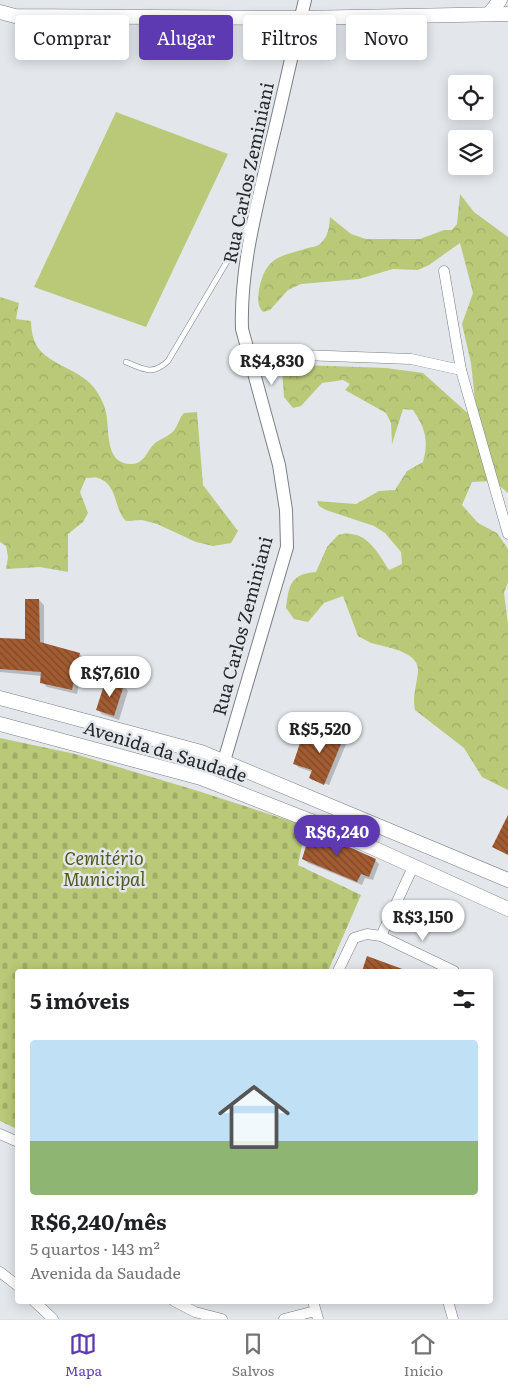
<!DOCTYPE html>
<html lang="pt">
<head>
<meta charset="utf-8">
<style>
  :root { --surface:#fff; --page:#f2f2f2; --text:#202124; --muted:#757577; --line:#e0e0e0; --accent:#5d3ab2 }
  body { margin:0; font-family:Literata,serif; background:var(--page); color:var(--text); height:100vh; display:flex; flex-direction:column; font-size:19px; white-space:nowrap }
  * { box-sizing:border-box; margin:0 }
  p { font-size:16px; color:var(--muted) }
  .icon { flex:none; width:28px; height:28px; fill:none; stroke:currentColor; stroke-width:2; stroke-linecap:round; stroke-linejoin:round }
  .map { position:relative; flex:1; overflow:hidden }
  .panel { position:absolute; left:15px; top:969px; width:478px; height:335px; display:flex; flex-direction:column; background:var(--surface); border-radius:5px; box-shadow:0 2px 12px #0003 }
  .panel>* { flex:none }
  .top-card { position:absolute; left:15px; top:15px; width:479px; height:45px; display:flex; gap:10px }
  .fabs { position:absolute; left:448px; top:75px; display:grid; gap:10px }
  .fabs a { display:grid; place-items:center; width:45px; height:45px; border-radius:5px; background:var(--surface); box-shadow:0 2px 12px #0003; font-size:25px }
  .price { position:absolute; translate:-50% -42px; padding:0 11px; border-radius:18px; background:#fff; color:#222; font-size:16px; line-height:32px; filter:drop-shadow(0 1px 2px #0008) }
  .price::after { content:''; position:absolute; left:50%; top:30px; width:15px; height:11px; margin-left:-8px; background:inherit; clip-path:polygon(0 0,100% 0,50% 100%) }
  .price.active { background:var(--accent); color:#fff }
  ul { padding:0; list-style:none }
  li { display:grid; align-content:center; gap:10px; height:265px; padding:0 15px }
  li span { display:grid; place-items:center; height:155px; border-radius:5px; color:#555 }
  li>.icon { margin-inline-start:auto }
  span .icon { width:90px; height:90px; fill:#fffc; stroke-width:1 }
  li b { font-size:21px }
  h2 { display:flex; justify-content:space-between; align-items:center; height:60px; padding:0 15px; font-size:21px }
  .tag { padding:0 18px; border-radius:5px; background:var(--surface); box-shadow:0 2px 12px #0003; font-size:18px; line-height:45px }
  .tag.active { background:var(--accent); color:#fff }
  .tabs { display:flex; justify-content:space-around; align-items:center; height:70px; border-top:1px solid var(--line); background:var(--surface); font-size:14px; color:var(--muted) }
  .tabs a { display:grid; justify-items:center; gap:2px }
  .tabs .active { color:var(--accent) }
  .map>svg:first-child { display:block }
  .grass { fill:#b9c977 }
  .forest { fill:url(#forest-crowns) }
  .cemetery { fill:url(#cemetery-stones) }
  .shadow { fill:#0003 }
  .building { fill:url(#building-back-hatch) }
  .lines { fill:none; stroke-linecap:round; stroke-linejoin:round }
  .service-casing { stroke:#7b7f83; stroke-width:6 }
  .minor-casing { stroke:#7b7f83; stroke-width:11 }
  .tertiary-casing { stroke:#7b7f83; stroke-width:14 }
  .secondary-casing { stroke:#7b7f83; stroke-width:15 }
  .service { stroke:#fff; stroke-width:5 }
  .minor { stroke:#fff; stroke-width:10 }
  .tertiary { stroke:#fff; stroke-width:12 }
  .secondary { stroke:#fff; stroke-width:14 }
  .labels { text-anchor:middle; stroke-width:5; stroke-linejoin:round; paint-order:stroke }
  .street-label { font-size:18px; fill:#27282a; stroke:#e3e7ec }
  .park-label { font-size:18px; font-style:italic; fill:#505a1e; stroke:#e3e7ec }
</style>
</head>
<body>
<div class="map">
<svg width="508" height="1319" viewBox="0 0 508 1319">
  <defs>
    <pattern id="forest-crowns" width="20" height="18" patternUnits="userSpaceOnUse" patternTransform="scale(1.25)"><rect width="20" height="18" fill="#b9c977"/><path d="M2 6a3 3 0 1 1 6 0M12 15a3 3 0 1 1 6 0" fill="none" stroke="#9fad67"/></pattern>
    <pattern id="cemetery-stones" width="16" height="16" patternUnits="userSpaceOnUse" patternTransform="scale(1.25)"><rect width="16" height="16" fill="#b9c977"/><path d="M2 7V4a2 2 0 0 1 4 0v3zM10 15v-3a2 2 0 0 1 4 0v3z" fill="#9fad67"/></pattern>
    <pattern id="building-back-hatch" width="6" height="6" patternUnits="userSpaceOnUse" patternTransform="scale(1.25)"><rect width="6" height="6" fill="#a35c32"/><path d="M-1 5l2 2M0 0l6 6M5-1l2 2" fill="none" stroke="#7d4829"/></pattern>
  </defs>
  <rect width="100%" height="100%" fill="#e3e7ec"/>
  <polygon class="grass" points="116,112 228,154 146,327 34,287"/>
  <g class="forest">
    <path d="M460 194 474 212 508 237V493L494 481 472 482 462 505 478 523 497 533 508 549V582L504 593 508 624V790L482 777 464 748 415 710C412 696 417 685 418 671 419 651 385 647 371 643 367 641 362 638 358 636L343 596 324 603 308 622 294 619 286 608C289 584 291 574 316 572L327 547 338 535C342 534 347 533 351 534 369 535 380 556 389 570L402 564 401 552 385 533 374 526 326 510 319 506 317 501 356 504 379 491 395 490 407 471 423 462C429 440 425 428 413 410L403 409 392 444 391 423 386 413 345 390 350 384 343 380 322 383 301 406 293 408 284 397 282 370 301 365 386 368 423 373 472 417 476 409 471 363 462 324 473 293 460 243 429 265 418 270 393 269 359 279 301 284 288 290 270 310 263 312C257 305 258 299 259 290 266 256 279 257 308 248 313 247 319 246 322 242 329 234 329 227 330 217L351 234 366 239H420L444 230H452L457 224Z"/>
    <path d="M0 297 19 303 16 319 31 321C31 327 32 334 34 340 43 366 84 368 97 392 101 398 105 406 106 413 110 430 104 465 132 464 144 464 147 451 154 444 159 439 171 436 175 429 179 423 179 418 184 413L197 412 203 485 238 531 231 543 213 546 196 542 157 524 142 520 126 521C114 510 118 484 98 478 95 477 90 478 86 478L80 492 88 513 83 522 68 534V572L40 567 6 569 8 557 6 546 0 542Z"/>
  </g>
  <polygon class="cemetery" points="0,738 75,754 198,791 306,826 298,865 361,895 328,971 18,971 17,1129 0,1121"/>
  <g class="shadow">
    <polygon points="39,600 44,605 44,645 80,654 84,659 77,694 47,687 42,682 42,676 0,672 0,639 26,640"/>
    <polygon points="107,681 124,686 128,691 119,720 102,714 98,710"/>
    <polygon points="345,733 349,737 329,785 313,779 313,781 310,778 312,772 298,767 294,763"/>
    <polygon points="303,859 375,860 379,864 373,880 365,878 362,885 308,863"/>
  </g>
  <g class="building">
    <polygon points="25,599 39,599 40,642 80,653 72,690 40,683 41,672 0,669 0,638 25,639"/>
    <polygon points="106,679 124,685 114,716 96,710"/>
    <polygon points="330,726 346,732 324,785 309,778 312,770 293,764 302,737 322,744"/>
    <polygon points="508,815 508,855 492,847"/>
    <polygon points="311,830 376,859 369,877 361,874 357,882 302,859"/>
    <polygon points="367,956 405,970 404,971 362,971"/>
  </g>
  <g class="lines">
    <defs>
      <path id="service" d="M126 362C144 369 152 376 168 361L248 226"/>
      <g id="minor">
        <polyline points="444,271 461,370 508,534"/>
        <polyline points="249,353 411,359 461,370"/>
        <polyline points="381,936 413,867"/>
        <polyline points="338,971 354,938 367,934 381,936 454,971"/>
        <polyline points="0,1134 18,1142"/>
        <polyline points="0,1272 18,1286"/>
        <polyline points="34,1301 53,1319"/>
        <polyline points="174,1301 195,1312 222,1319"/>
        <polyline points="313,1301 318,1319"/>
        <polyline points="448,1301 453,1319"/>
        <polyline points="284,1319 315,1311"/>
      </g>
      <path id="tertiary" d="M224 761 287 547 286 510 279 465 242 329C240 266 257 206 271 145 283 97 293 48 305 0"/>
      <g id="secondary">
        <polyline points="0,12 15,16 301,18 508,14"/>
        <polyline points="490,13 500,0"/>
        <polyline points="0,698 201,752 508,880"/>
        <polyline points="0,724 201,778 329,828 508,909"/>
      </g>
    </defs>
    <use href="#service" class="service-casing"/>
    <use href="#minor" class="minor-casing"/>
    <use href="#tertiary" class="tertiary-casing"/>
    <use href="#secondary" class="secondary-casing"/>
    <use href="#service" class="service"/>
    <use href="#minor" class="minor"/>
    <use href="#tertiary" class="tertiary"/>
    <use href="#secondary" class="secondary"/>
  </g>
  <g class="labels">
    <g class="street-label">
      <text transform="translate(249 173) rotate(-78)" y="6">Rua Carlos Zeminiani</text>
      <text transform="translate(243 626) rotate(-75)" y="6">Rua Carlos Zeminiani</text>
      <text transform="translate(165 752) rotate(17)" y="6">Avenida da Saudade</text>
    </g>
    <g class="park-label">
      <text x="104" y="865">Cemitério<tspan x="104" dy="21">Municipal</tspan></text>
    </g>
  </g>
</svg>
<div class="fabs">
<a><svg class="icon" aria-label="locate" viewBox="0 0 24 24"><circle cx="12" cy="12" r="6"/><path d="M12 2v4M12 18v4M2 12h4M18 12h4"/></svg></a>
<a><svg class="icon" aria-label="layers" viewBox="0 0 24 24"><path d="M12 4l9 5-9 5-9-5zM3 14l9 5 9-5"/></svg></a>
</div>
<b class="price" style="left:272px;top:386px">R$4,830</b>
<b class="price" style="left:110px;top:698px">R$7,610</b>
<b class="price" style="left:320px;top:754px">R$5,520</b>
<b class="price active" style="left:337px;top:857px">R$6,240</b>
<b class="price" style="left:423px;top:942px">R$3,150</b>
<div class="top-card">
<a class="tag">Comprar</a>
<a class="tag active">Alugar</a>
<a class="tag">Filtros</a>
<a class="tag">Novo</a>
</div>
<section class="panel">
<h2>5 imóveis<svg class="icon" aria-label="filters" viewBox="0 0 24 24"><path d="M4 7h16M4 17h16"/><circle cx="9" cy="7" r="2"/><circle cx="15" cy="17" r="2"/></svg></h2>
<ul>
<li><span style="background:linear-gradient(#bfe0f5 65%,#8fb573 0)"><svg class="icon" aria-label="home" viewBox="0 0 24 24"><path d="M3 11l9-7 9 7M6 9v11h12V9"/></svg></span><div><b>R$6,240/mês</b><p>5 quartos · 143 m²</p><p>Avenida da Saudade</p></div></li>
</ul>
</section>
</div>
<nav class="tabs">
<a class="active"><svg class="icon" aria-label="map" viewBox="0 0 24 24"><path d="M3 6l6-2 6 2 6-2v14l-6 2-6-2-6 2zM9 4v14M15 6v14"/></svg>Mapa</a>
<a><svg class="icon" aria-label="saved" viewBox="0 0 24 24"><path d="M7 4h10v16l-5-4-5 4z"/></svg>Salvos</a>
<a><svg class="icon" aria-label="home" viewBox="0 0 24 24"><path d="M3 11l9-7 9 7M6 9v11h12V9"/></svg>Início</a>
</nav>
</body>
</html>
